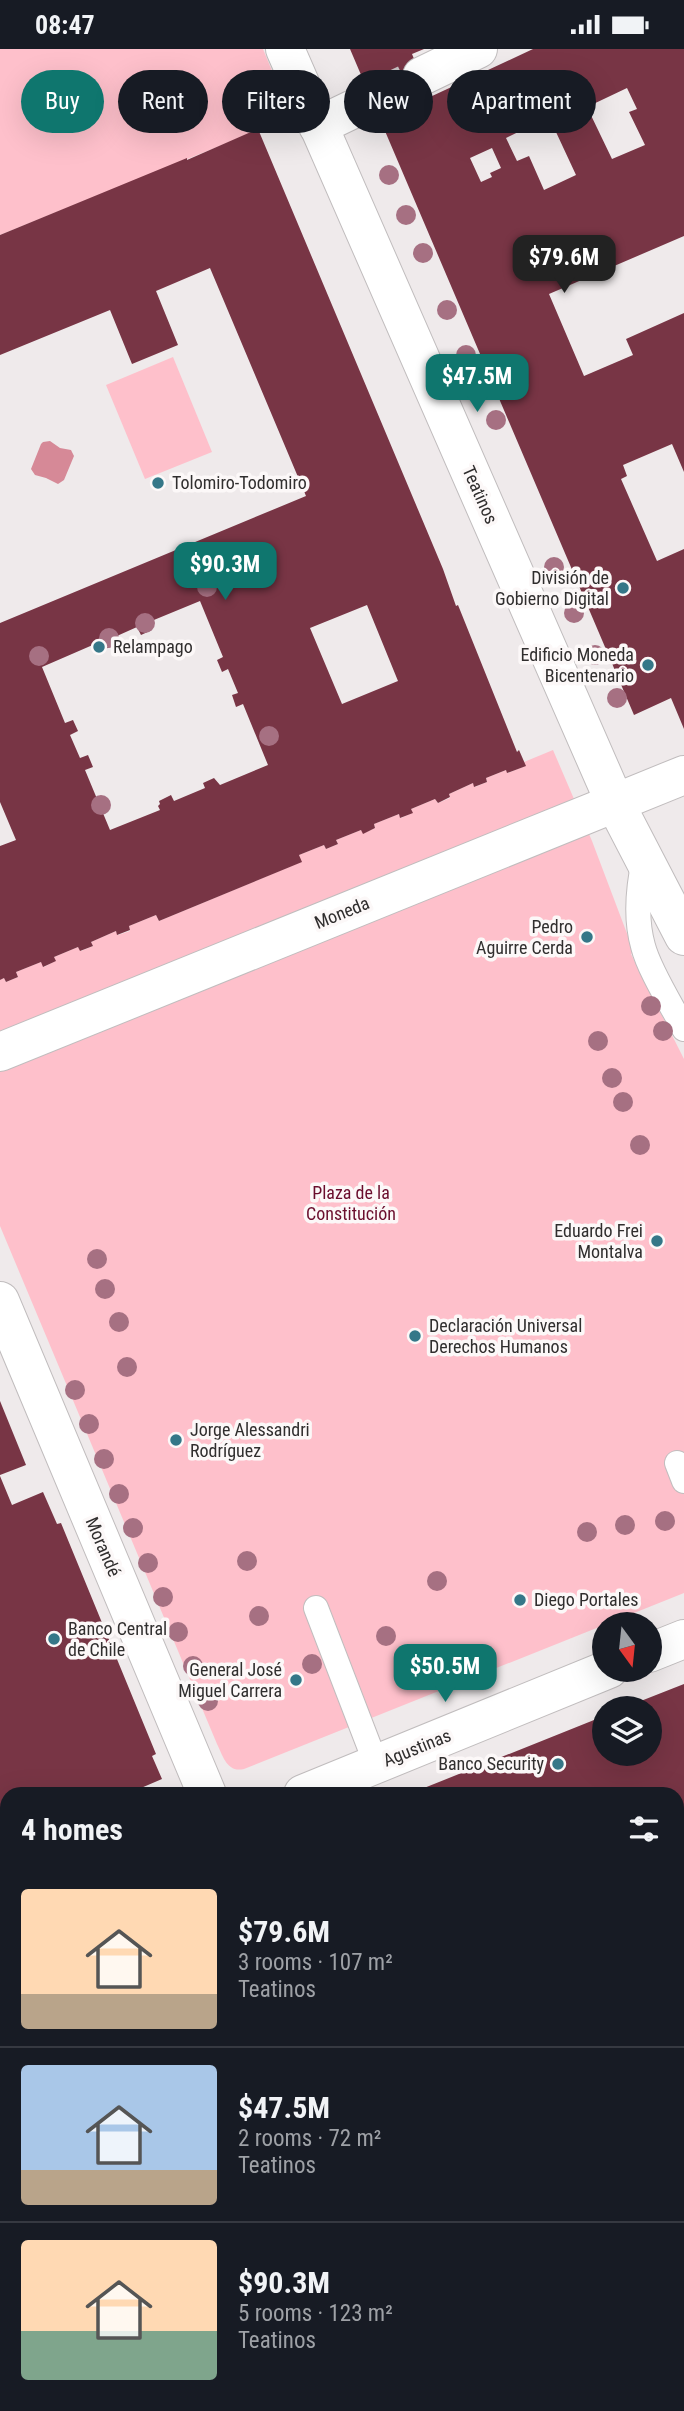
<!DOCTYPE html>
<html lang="en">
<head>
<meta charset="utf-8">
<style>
  :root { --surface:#171b24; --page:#242831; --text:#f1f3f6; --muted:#9ea1a6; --line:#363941; --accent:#0f766e }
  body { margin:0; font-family:"Roboto Condensed",sans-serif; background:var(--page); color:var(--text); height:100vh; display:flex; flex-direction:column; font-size:26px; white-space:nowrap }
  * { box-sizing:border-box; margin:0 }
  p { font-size:23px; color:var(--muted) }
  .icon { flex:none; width:38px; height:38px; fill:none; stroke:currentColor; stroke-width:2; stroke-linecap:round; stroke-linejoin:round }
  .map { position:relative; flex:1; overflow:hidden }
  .panel { position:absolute; left:0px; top:1738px; width:684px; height:625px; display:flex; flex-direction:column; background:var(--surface); border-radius:21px 21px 0 0; box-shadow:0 7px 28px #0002 }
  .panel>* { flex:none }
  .guide { position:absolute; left:21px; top:21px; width:642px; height:63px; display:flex; gap:14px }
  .needle { width:46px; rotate:165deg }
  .tools { position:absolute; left:592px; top:1563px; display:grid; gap:14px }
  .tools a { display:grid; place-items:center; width:70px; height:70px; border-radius:50%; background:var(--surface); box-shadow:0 7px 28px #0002; font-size:35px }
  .price { position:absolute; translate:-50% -60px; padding:0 16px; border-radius:14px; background:var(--accent); color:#fff; font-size:23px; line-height:46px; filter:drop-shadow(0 2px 4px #0008) }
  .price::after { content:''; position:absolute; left:50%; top:42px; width:21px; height:16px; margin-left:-10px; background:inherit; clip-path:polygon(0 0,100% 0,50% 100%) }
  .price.active { background:#222; color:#fff }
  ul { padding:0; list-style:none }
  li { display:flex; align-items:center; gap:21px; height:175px; padding:0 21px }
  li+li { border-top:2px solid var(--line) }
  li span { display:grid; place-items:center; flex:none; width:196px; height:140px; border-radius:7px; color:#555 }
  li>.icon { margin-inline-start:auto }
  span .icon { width:84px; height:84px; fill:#fffc; stroke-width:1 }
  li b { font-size:30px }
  h2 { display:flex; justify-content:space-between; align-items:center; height:84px; padding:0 21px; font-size:30px }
  .chip { padding:0 24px; border-radius:32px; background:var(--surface); box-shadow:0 7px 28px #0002; font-size:24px; line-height:63px }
  .chip.active { background:var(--accent); color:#fff }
  .status { display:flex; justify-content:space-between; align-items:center; height:49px; padding:0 35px; background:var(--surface); direction:ltr }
  .status svg { height:19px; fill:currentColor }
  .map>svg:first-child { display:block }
  .green { fill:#fec0cb }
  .water { fill:#d68997 }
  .building { fill:#783545; fill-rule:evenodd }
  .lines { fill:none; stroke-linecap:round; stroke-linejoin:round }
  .street-tunnel { stroke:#c9c4c5; stroke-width:38; stroke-dasharray:38 19; stroke-linecap:butt }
  .lane-casing { stroke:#c1bdbe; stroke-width:26 }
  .street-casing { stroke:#c1bdbe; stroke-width:40 }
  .secondary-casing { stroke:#c1bdbe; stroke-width:40 }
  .lane { stroke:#fff; stroke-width:24 }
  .street { stroke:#fff; stroke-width:38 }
  .secondary { stroke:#fff; stroke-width:38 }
  .tree { fill:#a67082 }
  .poi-dot { fill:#357788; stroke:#fcf8f8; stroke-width:2.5 }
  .labels { text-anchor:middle; stroke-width:7; stroke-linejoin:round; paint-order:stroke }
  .poi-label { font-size:18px; fill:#302e2e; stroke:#fcf8f8; text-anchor:start }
  .street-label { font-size:18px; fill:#302e2e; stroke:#fcf8f8 }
  .park-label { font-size:18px; fill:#6a0d2d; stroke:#fcf8f8 }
</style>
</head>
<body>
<div class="status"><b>08:47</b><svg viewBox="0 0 49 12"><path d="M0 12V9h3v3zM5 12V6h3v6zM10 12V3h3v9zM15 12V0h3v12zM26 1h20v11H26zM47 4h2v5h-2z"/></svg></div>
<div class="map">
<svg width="684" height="2362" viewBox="0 0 684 2362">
  <rect width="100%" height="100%" fill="#efeaeb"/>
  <g class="green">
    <polygon points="0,0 263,0 291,68 0,186"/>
    <polygon points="173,308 212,403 145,430 106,336"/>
    <path d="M553 701 592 792 634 903 631 905 684 1010V1544L244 1720C227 1724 223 1707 217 1695L0 1177V931L4 929 6 933 18 928 16 923 41 913 44 918 55 912 54 908 78 898 81 902 93 897 91 893 116 882 118 886 130 882 129 877 156 866 159 872 301 813 299 806 324 796 326 800 338 795 336 791 361 781 364 784 375 779 374 775 399 765 401 769 412 764 411 760 435 750 438 754 450 749 449 745 473 734 475 738 487 733 486 729 506 721 508 724 525 717 524 713Z"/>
  </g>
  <polygon class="water" points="50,392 60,399 71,401 74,407 64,431 58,435 46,429 35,426 31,420 41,395 43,393"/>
  <g class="building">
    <path d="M350 0H424L412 5 430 48 533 0H684V187L549 245 584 327 633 306 626 290 684 264V423L672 395 623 416 627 427 621 430 657 512 684 500V680L671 649 634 666ZM627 39 637 60 629 63 645 96 612 110 587 58ZM549 68 576 126 544 141 529 107 517 112 506 89ZM492 99 501 119 490 124 492 128 481 133 470 109Z"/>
    <path d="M258 80 443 520 456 557 458 556 517 703 519 701 526 717 507 724 506 721 486 729 487 733 474 738 473 734 449 745 450 748 438 754 435 750 411 760 413 764 400 769 399 765 374 775 375 779 363 785 361 781 336 791 338 795 326 800 324 796 299 806 302 813 159 872 156 866 129 877 130 881 117 886 116 882 91 893 93 897 80 902 78 898 54 908 56 912 43 918 41 913 16 923 18 928 6 933 4 929 0 931V797L16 791 0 753V574L306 447 210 219 156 242 178 296 132 315 110 261 0 306V186L187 109V111ZM200 552 223 608 217 611 222 623 228 620 238 644 232 646 236 658 243 655 268 716 220 736 214 729 203 734 205 739 174 752 171 746 159 752 160 755 158 757 160 761 110 781 85 721 93 718 88 706 80 709 70 686 78 682 73 671 65 674 42 618 95 595 98 603 110 598 108 591 137 578 141 586 152 581 149 573ZM367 556 398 632 342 655 310 579Z"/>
    <polygon points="0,1352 26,1416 0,1426"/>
    <polygon points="0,1427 12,1456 43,1443 57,1475 61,1474 156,1705 152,1707 162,1730 127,1745 7,1745 7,1801 0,1804"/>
    <polygon points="684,1635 684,1793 677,1776 677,1745 409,1745 604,1667 604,1704 649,1704 649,1659 623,1659"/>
    <polygon points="7,1899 7,2263 0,2265 0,1902"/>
    <polygon points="677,1933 684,1950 684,1965 677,1968"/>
    <polygon points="684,2013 684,2113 677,2096 677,2015"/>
    <polygon points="684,2125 684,2162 677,2165 677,2127"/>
    <polygon points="683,2194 684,2362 519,2362 516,2356 677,2356 677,2196"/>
    <polygon points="4,2307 7,2314 7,2356 23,2356 26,2362 0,2362 0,2309"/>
    <polygon points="67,2356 176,2356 178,2362 69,2362"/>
    <polygon points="266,2356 419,2356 422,2362 269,2362"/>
  </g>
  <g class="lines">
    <polyline class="street-tunnel" points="372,51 422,27"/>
    <defs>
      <g id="lane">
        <path d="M644 811C638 839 635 869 643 897 649 921 672 957 684 980"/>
        <polyline points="677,1414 684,1432"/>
        <polyline points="316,1559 376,1715"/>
      </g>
      <g id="street">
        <polyline points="422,27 478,0"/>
        <polyline points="318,77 372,51"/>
        <polyline points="0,1003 615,754"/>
      </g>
      <g id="secondary">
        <polyline points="285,0 615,754 684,887"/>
        <polyline points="615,754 684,726"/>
        <polyline points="0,1252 207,1745"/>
        <polyline points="649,1604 684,1590"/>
        <polyline points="303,1745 609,1620"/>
        <polyline points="0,1865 7,1862"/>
        <polyline points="466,2356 468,2362"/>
      </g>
    </defs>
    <use href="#lane" class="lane-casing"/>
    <use href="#street" class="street-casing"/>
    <use href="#secondary" class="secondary-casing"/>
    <use href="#lane" class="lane"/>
    <use href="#street" class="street"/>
    <use href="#secondary" class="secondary"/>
  </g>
  <g class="tree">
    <circle cx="389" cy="126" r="10"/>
    <circle cx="406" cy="166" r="10"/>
    <circle cx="423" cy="204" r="10"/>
    <circle cx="447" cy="261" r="10"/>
    <circle cx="466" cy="306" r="10"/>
    <circle cx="496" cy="371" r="10"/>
    <circle cx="554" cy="518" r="10"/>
    <circle cx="207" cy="538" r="10"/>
    <circle cx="574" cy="564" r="10"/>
    <circle cx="145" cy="574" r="10"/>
    <circle cx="109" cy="589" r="10"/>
    <circle cx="595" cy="606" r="10"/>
    <circle cx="39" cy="607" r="10"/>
    <circle cx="617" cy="649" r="10"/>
    <circle cx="269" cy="687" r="10"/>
    <circle cx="101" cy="756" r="10"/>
    <circle cx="651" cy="957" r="10"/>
    <circle cx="663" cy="982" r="10"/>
    <circle cx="598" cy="992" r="10"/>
    <circle cx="612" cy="1029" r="10"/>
    <circle cx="623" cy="1053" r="10"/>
    <circle cx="640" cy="1096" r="10"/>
    <circle cx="97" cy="1210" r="10"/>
    <circle cx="105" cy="1240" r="10"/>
    <circle cx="119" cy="1273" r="10"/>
    <circle cx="127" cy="1318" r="10"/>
    <circle cx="75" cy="1341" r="10"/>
    <circle cx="89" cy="1375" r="10"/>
    <circle cx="104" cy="1410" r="10"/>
    <circle cx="119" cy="1445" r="10"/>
    <circle cx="665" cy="1472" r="10"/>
    <circle cx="625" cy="1476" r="10"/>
    <circle cx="133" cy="1479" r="10"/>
    <circle cx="587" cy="1483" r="10"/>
    <circle cx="247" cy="1512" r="10"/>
    <circle cx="148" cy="1514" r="10"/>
    <circle cx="437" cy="1532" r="10"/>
    <circle cx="163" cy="1548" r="10"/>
    <circle cx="259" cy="1567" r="10"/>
    <circle cx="178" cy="1583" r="10"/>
    <circle cx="386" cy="1587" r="10"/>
    <circle cx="312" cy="1615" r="10"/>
    <circle cx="193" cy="1617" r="10"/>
    <circle cx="208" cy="1652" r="10"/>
  </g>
  <g class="poi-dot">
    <circle cx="158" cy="434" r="7"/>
    <circle cx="623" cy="539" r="7"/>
    <circle cx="99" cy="598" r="7"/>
    <circle cx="648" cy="616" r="7"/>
    <circle cx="587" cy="888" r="7"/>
    <circle cx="657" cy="1192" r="7"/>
    <circle cx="415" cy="1287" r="7"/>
    <circle cx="176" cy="1391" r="7"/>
    <circle cx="520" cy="1551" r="7"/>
    <circle cx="54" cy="1590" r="7"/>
    <circle cx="296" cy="1631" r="7"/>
    <circle cx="558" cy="1715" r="7"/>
  </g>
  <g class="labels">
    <g class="poi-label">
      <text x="172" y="440">Tolomiro-Todomiro</text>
      <text x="609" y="535" text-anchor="end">División de<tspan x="609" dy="21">Gobierno Digital</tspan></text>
      <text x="113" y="604">Relampago</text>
      <text x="634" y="612" text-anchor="end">Edificio Moneda<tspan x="634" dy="21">Bicentenario</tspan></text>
      <text x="573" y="884" text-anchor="end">Pedro<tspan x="573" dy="21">Aguirre Cerda</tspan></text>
      <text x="643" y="1188" text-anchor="end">Eduardo Frei<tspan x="643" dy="21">Montalva</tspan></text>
      <text x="429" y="1283">Declaración Universal<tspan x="429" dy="21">Derechos Humanos</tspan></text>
      <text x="190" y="1387">Jorge Alessandri<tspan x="190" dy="21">Rodríguez</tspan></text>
      <text x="534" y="1557">Diego Portales</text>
      <text x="68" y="1586">Banco Central<tspan x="68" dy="21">de Chile</tspan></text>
      <text x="282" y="1627" text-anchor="end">General José<tspan x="282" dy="21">Miguel Carrera</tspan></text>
      <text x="544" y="1721" text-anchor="end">Banco Security</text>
    </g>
    <g class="street-label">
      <text transform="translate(480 446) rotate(66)" y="6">Teatinos</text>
      <text transform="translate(342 864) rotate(-22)" y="6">Moneda</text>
      <text transform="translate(103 1498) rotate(67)" y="6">Morandé</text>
      <text transform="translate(417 1699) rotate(-22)" y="6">Agustinas</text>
    </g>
    <g class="park-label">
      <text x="351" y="1150">Plaza de la<tspan x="351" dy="21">Constitución</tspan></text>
    </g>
  </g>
</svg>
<div class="tools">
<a><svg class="needle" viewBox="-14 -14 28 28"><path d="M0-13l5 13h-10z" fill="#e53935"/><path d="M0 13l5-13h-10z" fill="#9ea1a6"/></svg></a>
<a><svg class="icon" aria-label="layers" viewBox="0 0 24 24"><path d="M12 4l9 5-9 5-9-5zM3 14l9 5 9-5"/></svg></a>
</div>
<b class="price active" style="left:564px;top:246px">$79.6M</b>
<b class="price" style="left:477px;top:365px">$47.5M</b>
<b class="price" style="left:225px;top:553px">$90.3M</b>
<b class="price" style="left:445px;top:1655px">$50.5M</b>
<div class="guide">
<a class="chip active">Buy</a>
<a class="chip">Rent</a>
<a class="chip">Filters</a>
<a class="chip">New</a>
<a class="chip">Apartment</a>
</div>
<section class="panel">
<h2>4 homes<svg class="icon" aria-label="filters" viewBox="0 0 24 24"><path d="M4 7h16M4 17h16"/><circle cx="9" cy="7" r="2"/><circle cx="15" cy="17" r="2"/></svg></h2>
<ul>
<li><span style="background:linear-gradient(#ffd9b3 75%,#b9a48a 0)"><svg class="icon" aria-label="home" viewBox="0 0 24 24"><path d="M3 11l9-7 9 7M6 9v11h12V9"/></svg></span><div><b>$79.6M</b><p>3 rooms · 107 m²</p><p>Teatinos</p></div></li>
<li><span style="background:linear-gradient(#a9c7e8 75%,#b9a48a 0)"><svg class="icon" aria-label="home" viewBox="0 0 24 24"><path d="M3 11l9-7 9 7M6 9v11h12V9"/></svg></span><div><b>$47.5M</b><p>2 rooms · 72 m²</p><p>Teatinos</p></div></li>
<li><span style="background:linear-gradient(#ffd9b3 65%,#7fa58c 0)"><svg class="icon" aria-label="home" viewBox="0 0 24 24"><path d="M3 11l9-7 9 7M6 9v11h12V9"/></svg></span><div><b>$90.3M</b><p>5 rooms · 123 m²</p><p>Teatinos</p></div></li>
</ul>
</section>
</div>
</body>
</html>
